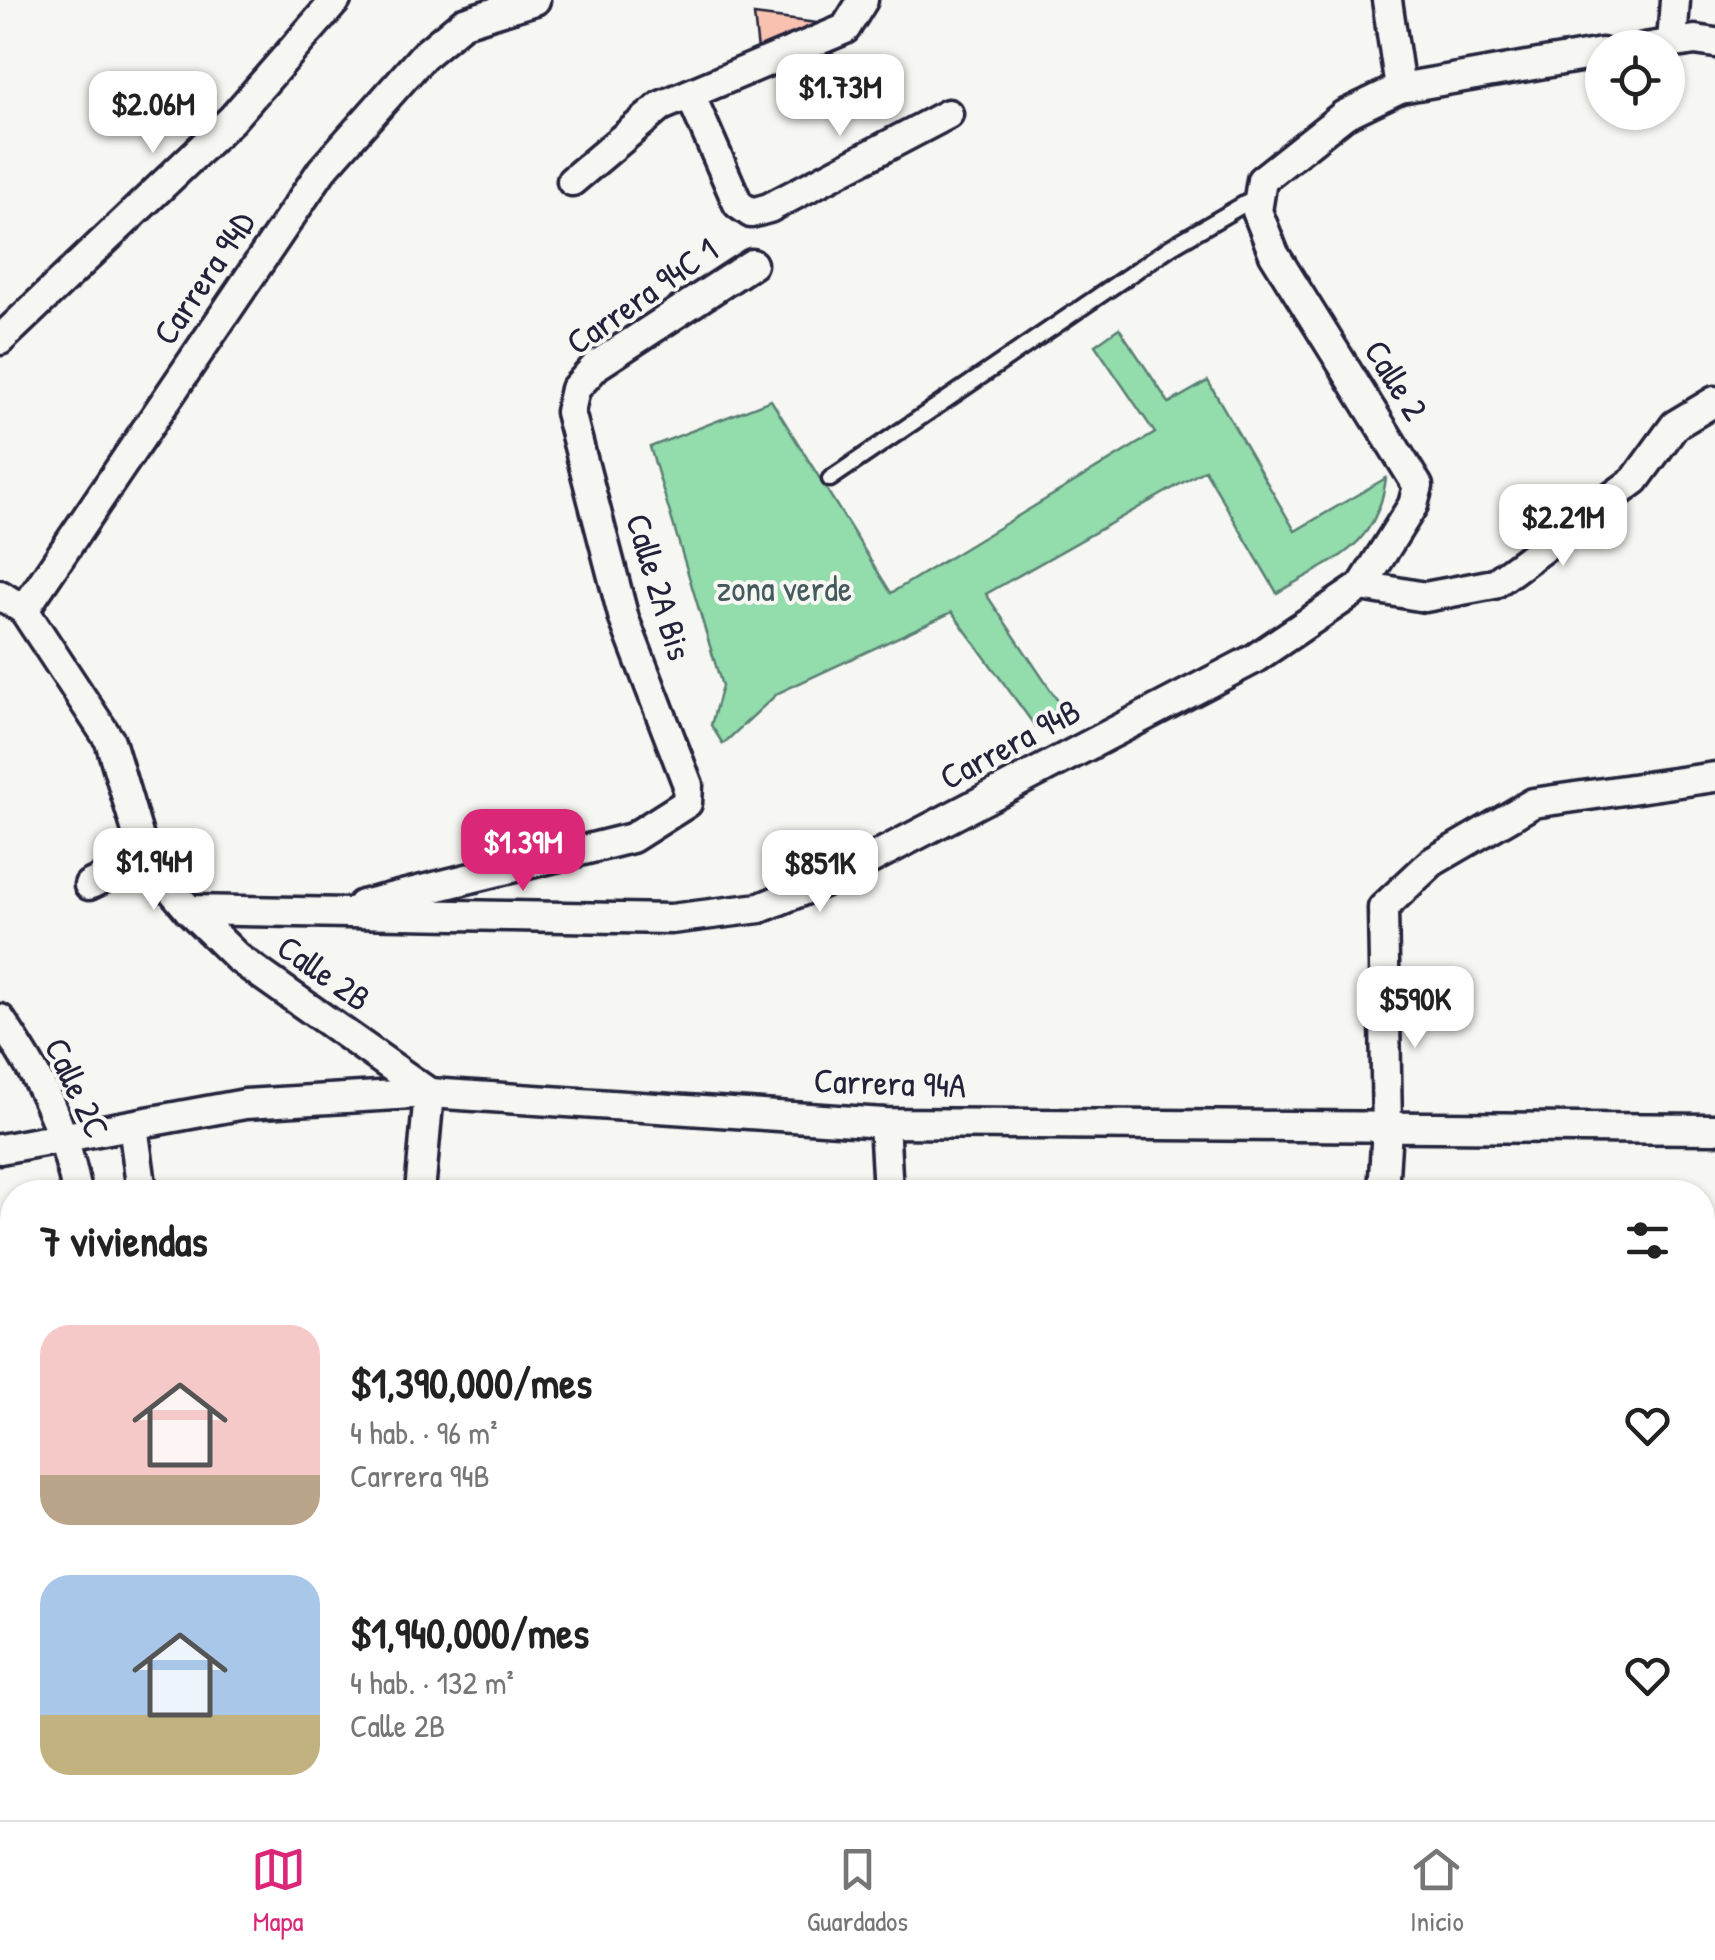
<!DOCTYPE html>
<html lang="es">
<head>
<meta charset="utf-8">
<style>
  :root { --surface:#fff; --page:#f6f6f6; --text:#222; --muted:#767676; --line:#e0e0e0; --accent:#db2777 }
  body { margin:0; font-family:"Patrick Hand",sans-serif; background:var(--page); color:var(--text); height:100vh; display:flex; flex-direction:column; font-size:38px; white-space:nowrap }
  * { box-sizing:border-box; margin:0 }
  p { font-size:32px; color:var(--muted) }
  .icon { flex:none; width:55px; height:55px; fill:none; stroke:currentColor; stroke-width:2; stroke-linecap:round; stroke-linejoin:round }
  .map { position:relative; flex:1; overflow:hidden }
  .drawer { position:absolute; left:0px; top:1180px; width:1715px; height:640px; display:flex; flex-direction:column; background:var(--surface); border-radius:40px 40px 0 0; box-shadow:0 2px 8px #0004 }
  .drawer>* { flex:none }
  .fabs { position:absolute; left:1585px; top:30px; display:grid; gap:20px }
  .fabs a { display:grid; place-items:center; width:100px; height:100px; border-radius:50%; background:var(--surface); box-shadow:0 2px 8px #0004; font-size:50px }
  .price { position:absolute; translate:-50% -85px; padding:0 22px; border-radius:20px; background:#fff; color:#222; font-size:32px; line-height:65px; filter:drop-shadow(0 2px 5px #0008) }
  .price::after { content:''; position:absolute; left:50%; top:60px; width:30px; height:22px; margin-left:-15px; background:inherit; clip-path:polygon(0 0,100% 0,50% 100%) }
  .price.current { background:var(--accent); color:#fff }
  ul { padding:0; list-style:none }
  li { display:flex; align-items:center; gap:30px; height:250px; padding:0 40px }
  li span { display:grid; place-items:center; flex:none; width:280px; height:200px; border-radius:30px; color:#555 }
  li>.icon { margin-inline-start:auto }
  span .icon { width:120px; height:120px; fill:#fffc; stroke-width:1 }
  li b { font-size:42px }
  h2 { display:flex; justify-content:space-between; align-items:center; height:120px; padding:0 40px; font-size:42px }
  .menu { display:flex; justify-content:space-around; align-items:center; height:140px; border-top:2px solid var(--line); background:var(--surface); font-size:28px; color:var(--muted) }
  .menu a { display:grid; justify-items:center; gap:5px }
  .menu .current { color:var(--accent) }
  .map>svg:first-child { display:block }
  .green { fill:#93dcac; stroke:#5a7f74; stroke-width:2.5 }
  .building { fill:#f9c1af; stroke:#22223b; stroke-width:2.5 }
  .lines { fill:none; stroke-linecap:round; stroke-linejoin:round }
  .service-casing { stroke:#22223b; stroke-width:21 }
  .minor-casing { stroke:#22223b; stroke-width:35 }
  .service { stroke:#f6f6f2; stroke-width:14 }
  .minor { stroke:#f6f6f2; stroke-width:28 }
  .labels { text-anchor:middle; stroke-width:8; stroke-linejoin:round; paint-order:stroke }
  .street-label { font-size:35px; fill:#22223b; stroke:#f6f6f2 }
  .park-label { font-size:35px; fill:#445a5d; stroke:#f6f6f2 }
</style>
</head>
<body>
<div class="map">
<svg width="1715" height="1820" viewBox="0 0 1715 1820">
  <rect width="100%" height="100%" fill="#f6f6f2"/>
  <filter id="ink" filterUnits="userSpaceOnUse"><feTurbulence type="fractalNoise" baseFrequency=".01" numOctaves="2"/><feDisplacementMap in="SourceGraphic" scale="20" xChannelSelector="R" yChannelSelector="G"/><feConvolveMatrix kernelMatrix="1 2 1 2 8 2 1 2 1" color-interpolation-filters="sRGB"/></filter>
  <g filter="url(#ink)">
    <path class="green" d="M1119 328 1169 403 1208 381 1295 531 1386 478C1377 549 1333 559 1277 593L1205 470 986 594 1064 710 1035 726 952 612 778 693 723 744 711 725 722 686 650 447 771 400 891 593 1155 433 1095 345Z"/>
    <polygon class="building" points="754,15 840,26 759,60"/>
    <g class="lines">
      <defs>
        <polyline id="service" points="830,479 1172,246 1258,196"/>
        <g id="minor">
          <polyline points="1387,0 1400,88"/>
          <polyline points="1672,44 1675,0"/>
          <polyline points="1644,48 1695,40 1715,43"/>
          <polyline points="690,94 738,204 751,213 769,208 948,114"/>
          <polyline points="572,181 661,106 845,29 863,0"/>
          <polyline points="0,340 232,119 336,0"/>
          <polyline points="1362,586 1413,505 1418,486 1274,254 1257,211 1262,180 1344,115 1400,88 1602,53"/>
          <polyline points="0,595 24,610 110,741 145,858 189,910 238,958 429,1093 420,1192"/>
          <polyline points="24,610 322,170 423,56 464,22 535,0"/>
          <polyline points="89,885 145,858"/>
          <polyline points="362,905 632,838 687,803 688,785 624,619 570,412 575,389 597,365 752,264"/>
          <polyline points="189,910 671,919 760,908 838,876 1254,659 1362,586 1425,597 1494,584 1635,480 1675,425 1715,401"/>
          <path d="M0 1019C40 1078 63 1122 77 1192"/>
          <polyline points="884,1123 888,1192"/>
          <polyline points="133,1125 142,1192"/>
          <polyline points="0,1149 245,1104 429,1093 884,1123 1715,1129"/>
          <polyline points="1383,1192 1387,1128 1383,908 1432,862 1533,803 1715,777"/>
          <polyline points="1702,1583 1715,1583"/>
          <polyline points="1702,1803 1715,1803"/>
          <polyline points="908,1808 908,1820"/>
          <polyline points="1361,1808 1361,1820"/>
          <polyline points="37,1820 40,1808"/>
          <polyline points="83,1820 86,1808"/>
          <polyline points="382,1820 382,1808"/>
        </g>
      </defs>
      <use href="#service" class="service-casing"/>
      <use href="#minor" class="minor-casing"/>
      <use href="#service" class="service"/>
      <use href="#minor" class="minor"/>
    </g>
  </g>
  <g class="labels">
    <g class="street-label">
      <text transform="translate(204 278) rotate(-56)" y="12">Carrera 94D</text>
      <text transform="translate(642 296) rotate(-35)" y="12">Carrera 94C 1</text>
      <text transform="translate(1396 380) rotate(58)" y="12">Calle 2</text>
      <text transform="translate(659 587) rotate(73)" y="12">Calle 2A Bis</text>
      <text transform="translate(1010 744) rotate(-28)" y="12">Carrera 94B</text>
      <text transform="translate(324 973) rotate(35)" y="12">Calle 2B</text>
      <text transform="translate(890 1083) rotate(2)" y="12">Carrera 94A</text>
      <text transform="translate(77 1088) rotate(65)" y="12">Calle 2C</text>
    </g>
    <g class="park-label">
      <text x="784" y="601">zona verde</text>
    </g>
  </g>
</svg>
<div class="fabs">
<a><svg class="icon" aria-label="locate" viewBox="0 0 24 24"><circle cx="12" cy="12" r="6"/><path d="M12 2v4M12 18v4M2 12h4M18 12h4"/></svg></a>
</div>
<b class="price" style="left:840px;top:139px">$1.73M</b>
<b class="price" style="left:153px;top:156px">$2.06M</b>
<b class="price" style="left:1563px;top:569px">$2.21M</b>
<b class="price current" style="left:523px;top:894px">$1.39M</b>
<b class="price" style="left:154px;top:913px">$1.94M</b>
<b class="price" style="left:820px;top:915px">$851K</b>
<b class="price" style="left:1415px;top:1051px">$590K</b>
<section class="drawer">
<h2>7 viviendas<svg class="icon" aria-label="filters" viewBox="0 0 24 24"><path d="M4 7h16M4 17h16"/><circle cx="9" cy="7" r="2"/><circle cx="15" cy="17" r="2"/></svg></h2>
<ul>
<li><span style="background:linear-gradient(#f6c9c9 75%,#b9a48a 0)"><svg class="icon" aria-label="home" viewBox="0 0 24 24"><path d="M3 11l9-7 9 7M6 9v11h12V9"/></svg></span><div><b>$1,390,000/mes</b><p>4 hab. · 96 m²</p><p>Carrera 94B</p></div><svg class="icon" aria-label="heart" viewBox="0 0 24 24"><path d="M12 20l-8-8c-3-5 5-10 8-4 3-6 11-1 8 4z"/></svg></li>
<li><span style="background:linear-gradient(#a9c7e8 70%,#c2b280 0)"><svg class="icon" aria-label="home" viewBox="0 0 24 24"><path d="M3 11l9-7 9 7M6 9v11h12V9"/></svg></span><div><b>$1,940,000/mes</b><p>4 hab. · 132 m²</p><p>Calle 2B</p></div><svg class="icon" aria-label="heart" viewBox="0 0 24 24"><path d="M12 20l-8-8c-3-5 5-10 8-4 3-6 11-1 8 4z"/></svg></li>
</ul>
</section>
</div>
<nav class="menu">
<a class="current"><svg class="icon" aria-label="map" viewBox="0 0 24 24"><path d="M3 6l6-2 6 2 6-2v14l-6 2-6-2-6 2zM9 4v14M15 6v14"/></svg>Mapa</a>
<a><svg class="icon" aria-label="saved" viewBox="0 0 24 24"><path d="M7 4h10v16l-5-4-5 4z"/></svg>Guardados</a>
<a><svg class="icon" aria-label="home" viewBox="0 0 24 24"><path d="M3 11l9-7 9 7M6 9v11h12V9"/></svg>Inicio</a>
</nav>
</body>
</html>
